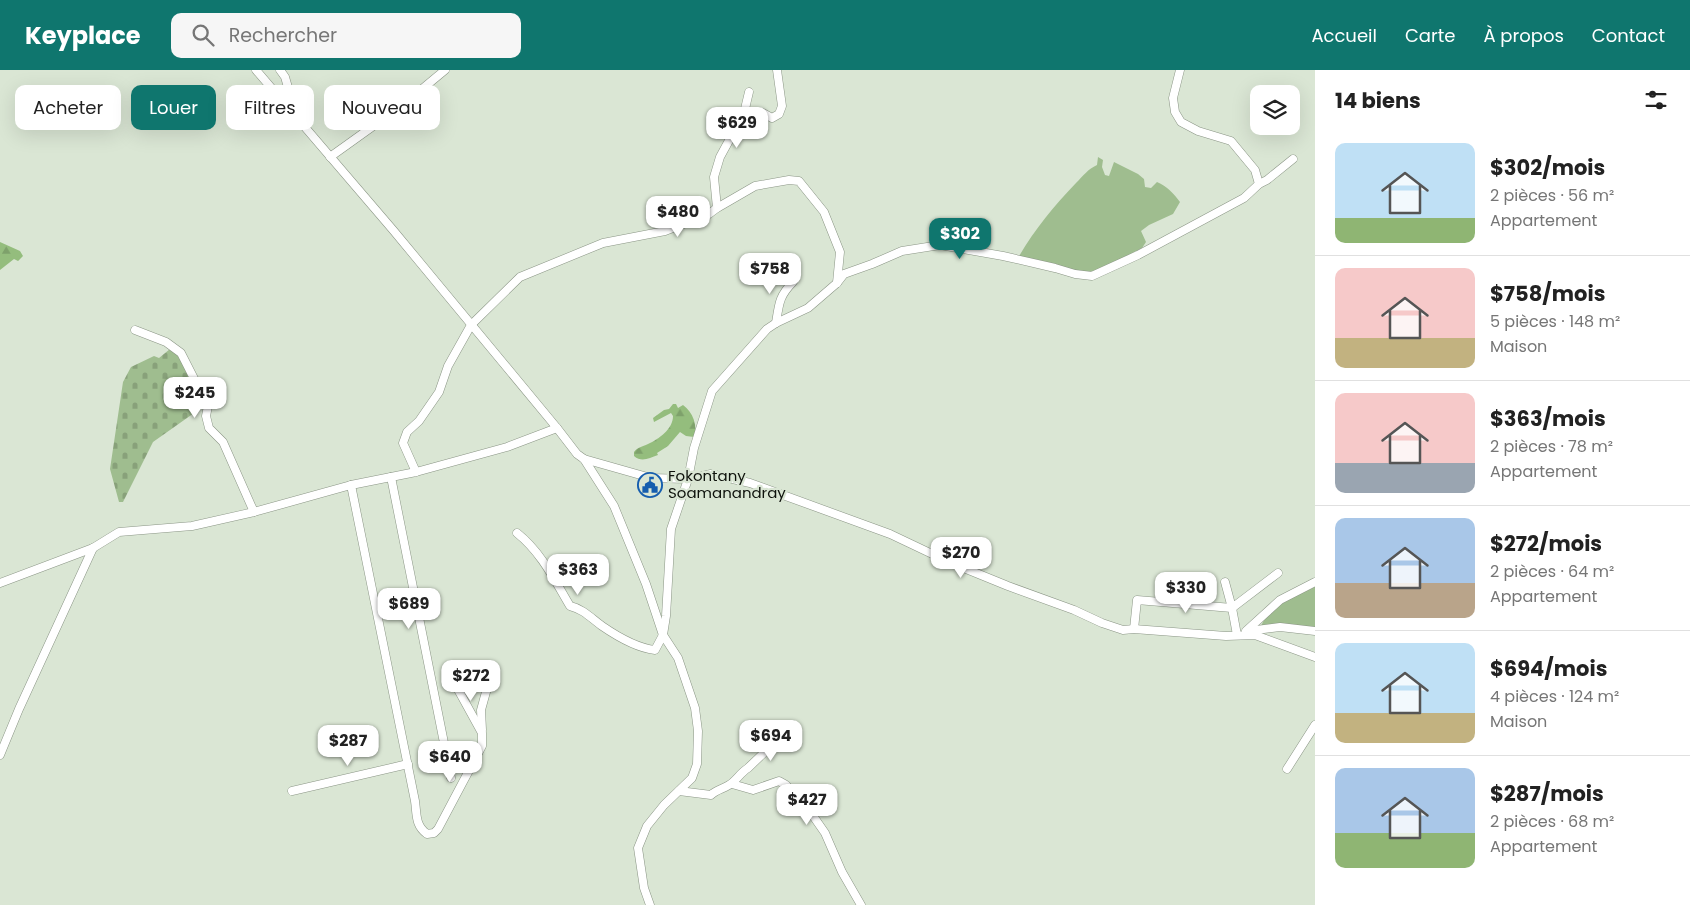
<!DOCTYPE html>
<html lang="fr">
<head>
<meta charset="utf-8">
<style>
  :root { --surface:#fff; --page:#f6f6f6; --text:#222; --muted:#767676; --line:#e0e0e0; --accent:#0f766e }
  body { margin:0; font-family:Poppins,sans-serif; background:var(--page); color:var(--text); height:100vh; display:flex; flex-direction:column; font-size:19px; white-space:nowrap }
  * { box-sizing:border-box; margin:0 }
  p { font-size:16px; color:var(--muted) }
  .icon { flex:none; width:28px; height:28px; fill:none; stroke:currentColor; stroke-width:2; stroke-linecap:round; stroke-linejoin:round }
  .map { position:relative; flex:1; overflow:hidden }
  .details { display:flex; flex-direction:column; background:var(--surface); width:375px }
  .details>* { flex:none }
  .hud { position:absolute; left:15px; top:15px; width:475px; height:45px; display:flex; gap:10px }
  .buttons { position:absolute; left:1250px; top:15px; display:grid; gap:10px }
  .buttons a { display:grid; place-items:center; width:50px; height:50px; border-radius:10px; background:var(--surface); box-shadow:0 5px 20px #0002; font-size:25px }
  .price { position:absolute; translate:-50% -42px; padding:0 11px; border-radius:10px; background:#fff; color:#222; font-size:16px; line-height:32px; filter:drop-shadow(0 1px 2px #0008) }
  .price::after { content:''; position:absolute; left:50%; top:30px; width:15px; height:11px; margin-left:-8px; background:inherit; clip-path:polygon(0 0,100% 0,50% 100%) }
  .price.selected { background:var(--accent); color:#fff }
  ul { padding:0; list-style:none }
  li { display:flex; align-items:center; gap:15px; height:125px; padding:0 20px }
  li+li { border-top:1px solid var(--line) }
  li span { display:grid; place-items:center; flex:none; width:140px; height:100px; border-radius:10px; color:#555 }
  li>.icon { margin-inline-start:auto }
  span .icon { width:60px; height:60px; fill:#fffc; stroke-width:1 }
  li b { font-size:21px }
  h2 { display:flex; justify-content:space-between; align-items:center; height:60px; padding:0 20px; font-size:21px }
  .chip { padding:0 18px; border-radius:10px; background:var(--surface); box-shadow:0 5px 20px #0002; font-size:18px; line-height:45px }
  .chip.selected { background:var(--accent); color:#fff }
  header { display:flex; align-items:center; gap:30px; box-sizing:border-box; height:70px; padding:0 25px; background:var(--accent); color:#fff }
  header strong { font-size:24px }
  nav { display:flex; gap:28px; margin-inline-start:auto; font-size:18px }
  .search { width:350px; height:45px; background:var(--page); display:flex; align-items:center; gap:12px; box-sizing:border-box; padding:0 18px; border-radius:10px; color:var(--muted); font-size:19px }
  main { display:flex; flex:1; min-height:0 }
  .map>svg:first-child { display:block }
  .grass { fill:#9fbd8f }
  .forest { fill:url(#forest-firs) }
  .cemetery { fill:url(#cemetery-stones) }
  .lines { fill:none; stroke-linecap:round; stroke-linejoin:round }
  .minor-casing { stroke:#8a9585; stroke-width:9 }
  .minor { stroke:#fff; stroke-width:8 }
  .labels { text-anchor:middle; stroke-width:4.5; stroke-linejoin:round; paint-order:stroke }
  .poi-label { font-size:15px; fill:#0e120c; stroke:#dae6d4; text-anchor:start }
</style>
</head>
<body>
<header>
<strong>Keyplace</strong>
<div class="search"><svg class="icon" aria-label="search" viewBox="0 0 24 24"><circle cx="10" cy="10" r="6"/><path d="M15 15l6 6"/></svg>Rechercher</div>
<nav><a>Accueil</a><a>Carte</a><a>À propos</a><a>Contact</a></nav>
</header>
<main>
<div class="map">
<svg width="1315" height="835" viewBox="0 0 1315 835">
  <defs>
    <pattern id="forest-firs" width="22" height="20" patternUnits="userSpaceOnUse" patternTransform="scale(1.25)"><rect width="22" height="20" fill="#94bd7d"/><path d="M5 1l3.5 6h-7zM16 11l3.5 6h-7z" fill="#7ea16b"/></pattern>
    <pattern id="cemetery-stones" width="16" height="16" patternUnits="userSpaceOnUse" patternTransform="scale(1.25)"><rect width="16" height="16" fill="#9fbd8f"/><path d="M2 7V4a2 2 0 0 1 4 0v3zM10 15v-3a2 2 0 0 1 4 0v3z" fill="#88a17a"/></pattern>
  </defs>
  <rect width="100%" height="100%" fill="#dae6d4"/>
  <g class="grass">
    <path d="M1098 87 1103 90 1102 97 1105 105 1109 106 1114 92 1138 104 1144 109 1145 117 1151 118 1157 112C1167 116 1174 124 1180 132L1173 144 1149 155 1141 161 1146 172 1142 178 1094 203 1070 201 1018 188C1034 160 1054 136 1076 113 1083 106 1088 99 1097 95Z"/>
    <path d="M1315 516V560L1261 556C1269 536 1297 525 1315 516Z"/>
  </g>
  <g class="forest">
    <polygon points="0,172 20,181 23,186 18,191 14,189 0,200"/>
    <path d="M673 334H676L678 338 683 335C693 342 698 356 694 367L686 366 680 362 668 376 657 383 658 385C649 388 642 393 634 386V382C638 377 642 377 648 374 659 369 673 359 673 346L671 343 654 352 653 348 664 340 669 339Z"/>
  </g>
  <polygon class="cemetery" points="170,279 178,284 204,336 153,372 123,432 119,432 110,399 123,312 131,297 154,286 159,288"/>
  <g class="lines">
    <defs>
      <g id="minor">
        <polyline points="256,0 393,160 557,358 577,384 584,389 614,436 646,514 663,565 678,588 695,638 698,661 697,694 692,708 664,735 647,756 638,778 644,818 650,835"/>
        <polyline points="280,0 285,7 296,45"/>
        <polyline points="744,43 763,43 772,48 779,44 782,36 777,0"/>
        <polyline points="330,87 404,34 445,0"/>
        <polyline points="1259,114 1267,110 1293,89"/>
        <polyline points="717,138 714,107 720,87 744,43 749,22"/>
        <path d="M776 253C779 234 779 226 793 212"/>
        <polyline points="135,260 166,272 181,283 208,336 206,346 209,358 223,372 254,442"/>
        <polyline points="584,389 651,408 688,409 694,378 712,321 767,259 776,253 808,238 837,213 844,204 872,194 902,181 940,175 1003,186 1055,198 1075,204 1092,206 1138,185 1244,128 1259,114 1255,100 1231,71 1198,61 1181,52 1175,42 1173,28 1180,0"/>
        <polyline points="416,402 403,373 407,362 419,351 439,322 448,296 471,255 520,207 603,173 665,161 709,144 717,138 755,116 789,110 799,111 824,142 840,182 837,213"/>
        <polyline points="391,407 451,708"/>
        <path d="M351 415 415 731C417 745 415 755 427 764L434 763 438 759 482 676V663L455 614"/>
        <path d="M517 463C541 482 554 509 570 536 583 539 591 548 602 556 618 567 637 578 655 580L663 565 666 546 671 459 688 409 711 404 750 413 890 464 949 492 1008 516 1074 540 1102 553 1123 560 1134 559 1226 566 1255 565 1315 587"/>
        <polyline points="1225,512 1232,538 1278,503"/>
        <polyline points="0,513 93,478 119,462 192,456 254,442 351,415 416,402 507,377 557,358"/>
        <polyline points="1134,559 1137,530 1232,538 1237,565"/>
        <polyline points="1246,561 1280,530 1315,512"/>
        <polyline points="1248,561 1280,557 1315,561"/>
        <polyline points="482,660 481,640 491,604"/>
        <polyline points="0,685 19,639 93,478"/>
        <polyline points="1287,699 1315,655"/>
        <polyline points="732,714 753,720 779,711 786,715 809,740 825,763 842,802 861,835"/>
        <polyline points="292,721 408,694"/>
        <path d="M679 721 711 725C716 720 723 719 729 715 736 711 740 703 748 698L793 655"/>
      </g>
    </defs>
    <use href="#minor" class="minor-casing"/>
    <use href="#minor" class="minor"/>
  </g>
  <defs>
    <symbol id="civic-ring" viewBox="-11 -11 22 22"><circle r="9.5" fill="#dae6d4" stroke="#165eae" stroke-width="1.5"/><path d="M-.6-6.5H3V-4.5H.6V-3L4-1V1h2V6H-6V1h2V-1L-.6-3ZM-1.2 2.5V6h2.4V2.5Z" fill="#165eae"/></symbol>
  </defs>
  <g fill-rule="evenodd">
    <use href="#civic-ring" x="636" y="401" width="28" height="28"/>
  </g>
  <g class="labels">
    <g class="poi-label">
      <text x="668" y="411">Fokontany<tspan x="668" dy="17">Soamanandray</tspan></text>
    </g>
  </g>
</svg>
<div class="buttons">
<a><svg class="icon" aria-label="layers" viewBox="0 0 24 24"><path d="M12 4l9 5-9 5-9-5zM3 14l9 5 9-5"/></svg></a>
</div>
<b class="price" style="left:737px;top:79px">$629</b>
<b class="price" style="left:678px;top:168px">$480</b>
<b class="price selected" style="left:960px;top:190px">$302</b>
<b class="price" style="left:770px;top:225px">$758</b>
<b class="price" style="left:195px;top:349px">$245</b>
<b class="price" style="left:961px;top:509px">$270</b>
<b class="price" style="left:578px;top:526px">$363</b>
<b class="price" style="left:1186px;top:544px">$330</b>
<b class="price" style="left:409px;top:560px">$689</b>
<b class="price" style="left:471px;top:632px">$272</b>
<b class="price" style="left:771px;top:692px">$694</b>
<b class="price" style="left:348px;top:697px">$287</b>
<b class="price" style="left:450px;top:713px">$640</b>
<b class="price" style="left:807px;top:756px">$427</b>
<div class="hud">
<a class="chip">Acheter</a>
<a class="chip selected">Louer</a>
<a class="chip">Filtres</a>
<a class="chip">Nouveau</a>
</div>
</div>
<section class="details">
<h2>14 biens<svg class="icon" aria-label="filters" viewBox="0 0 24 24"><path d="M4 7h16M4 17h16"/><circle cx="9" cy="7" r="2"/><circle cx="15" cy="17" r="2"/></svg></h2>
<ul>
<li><span style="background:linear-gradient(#bfe0f5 75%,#8fb573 0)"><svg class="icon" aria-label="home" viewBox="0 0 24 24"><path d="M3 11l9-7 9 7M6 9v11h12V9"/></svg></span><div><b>$302/mois</b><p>2 pièces · 56 m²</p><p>Appartement</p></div></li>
<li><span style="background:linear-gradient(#f6c9c9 70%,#c2b280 0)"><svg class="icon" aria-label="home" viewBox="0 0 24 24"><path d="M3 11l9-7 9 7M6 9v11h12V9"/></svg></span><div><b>$758/mois</b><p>5 pièces · 148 m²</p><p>Maison</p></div></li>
<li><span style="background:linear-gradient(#f6c9c9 70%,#9aa5b1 0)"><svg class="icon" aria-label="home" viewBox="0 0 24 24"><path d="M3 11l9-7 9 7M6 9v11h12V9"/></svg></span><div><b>$363/mois</b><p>2 pièces · 78 m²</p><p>Appartement</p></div></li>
<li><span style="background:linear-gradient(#a9c7e8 65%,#b9a48a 0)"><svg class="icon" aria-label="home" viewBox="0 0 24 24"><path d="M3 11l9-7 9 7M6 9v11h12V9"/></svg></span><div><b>$272/mois</b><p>2 pièces · 64 m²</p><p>Appartement</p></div></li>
<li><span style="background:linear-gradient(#bfe0f5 70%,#c2b280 0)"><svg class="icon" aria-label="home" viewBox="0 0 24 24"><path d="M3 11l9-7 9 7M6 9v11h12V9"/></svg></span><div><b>$694/mois</b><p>4 pièces · 124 m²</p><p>Maison</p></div></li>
<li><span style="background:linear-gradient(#a9c7e8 65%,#8fb573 0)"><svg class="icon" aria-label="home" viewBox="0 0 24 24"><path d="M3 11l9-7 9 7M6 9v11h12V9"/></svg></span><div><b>$287/mois</b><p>2 pièces · 68 m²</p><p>Appartement</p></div></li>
</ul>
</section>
</main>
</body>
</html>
